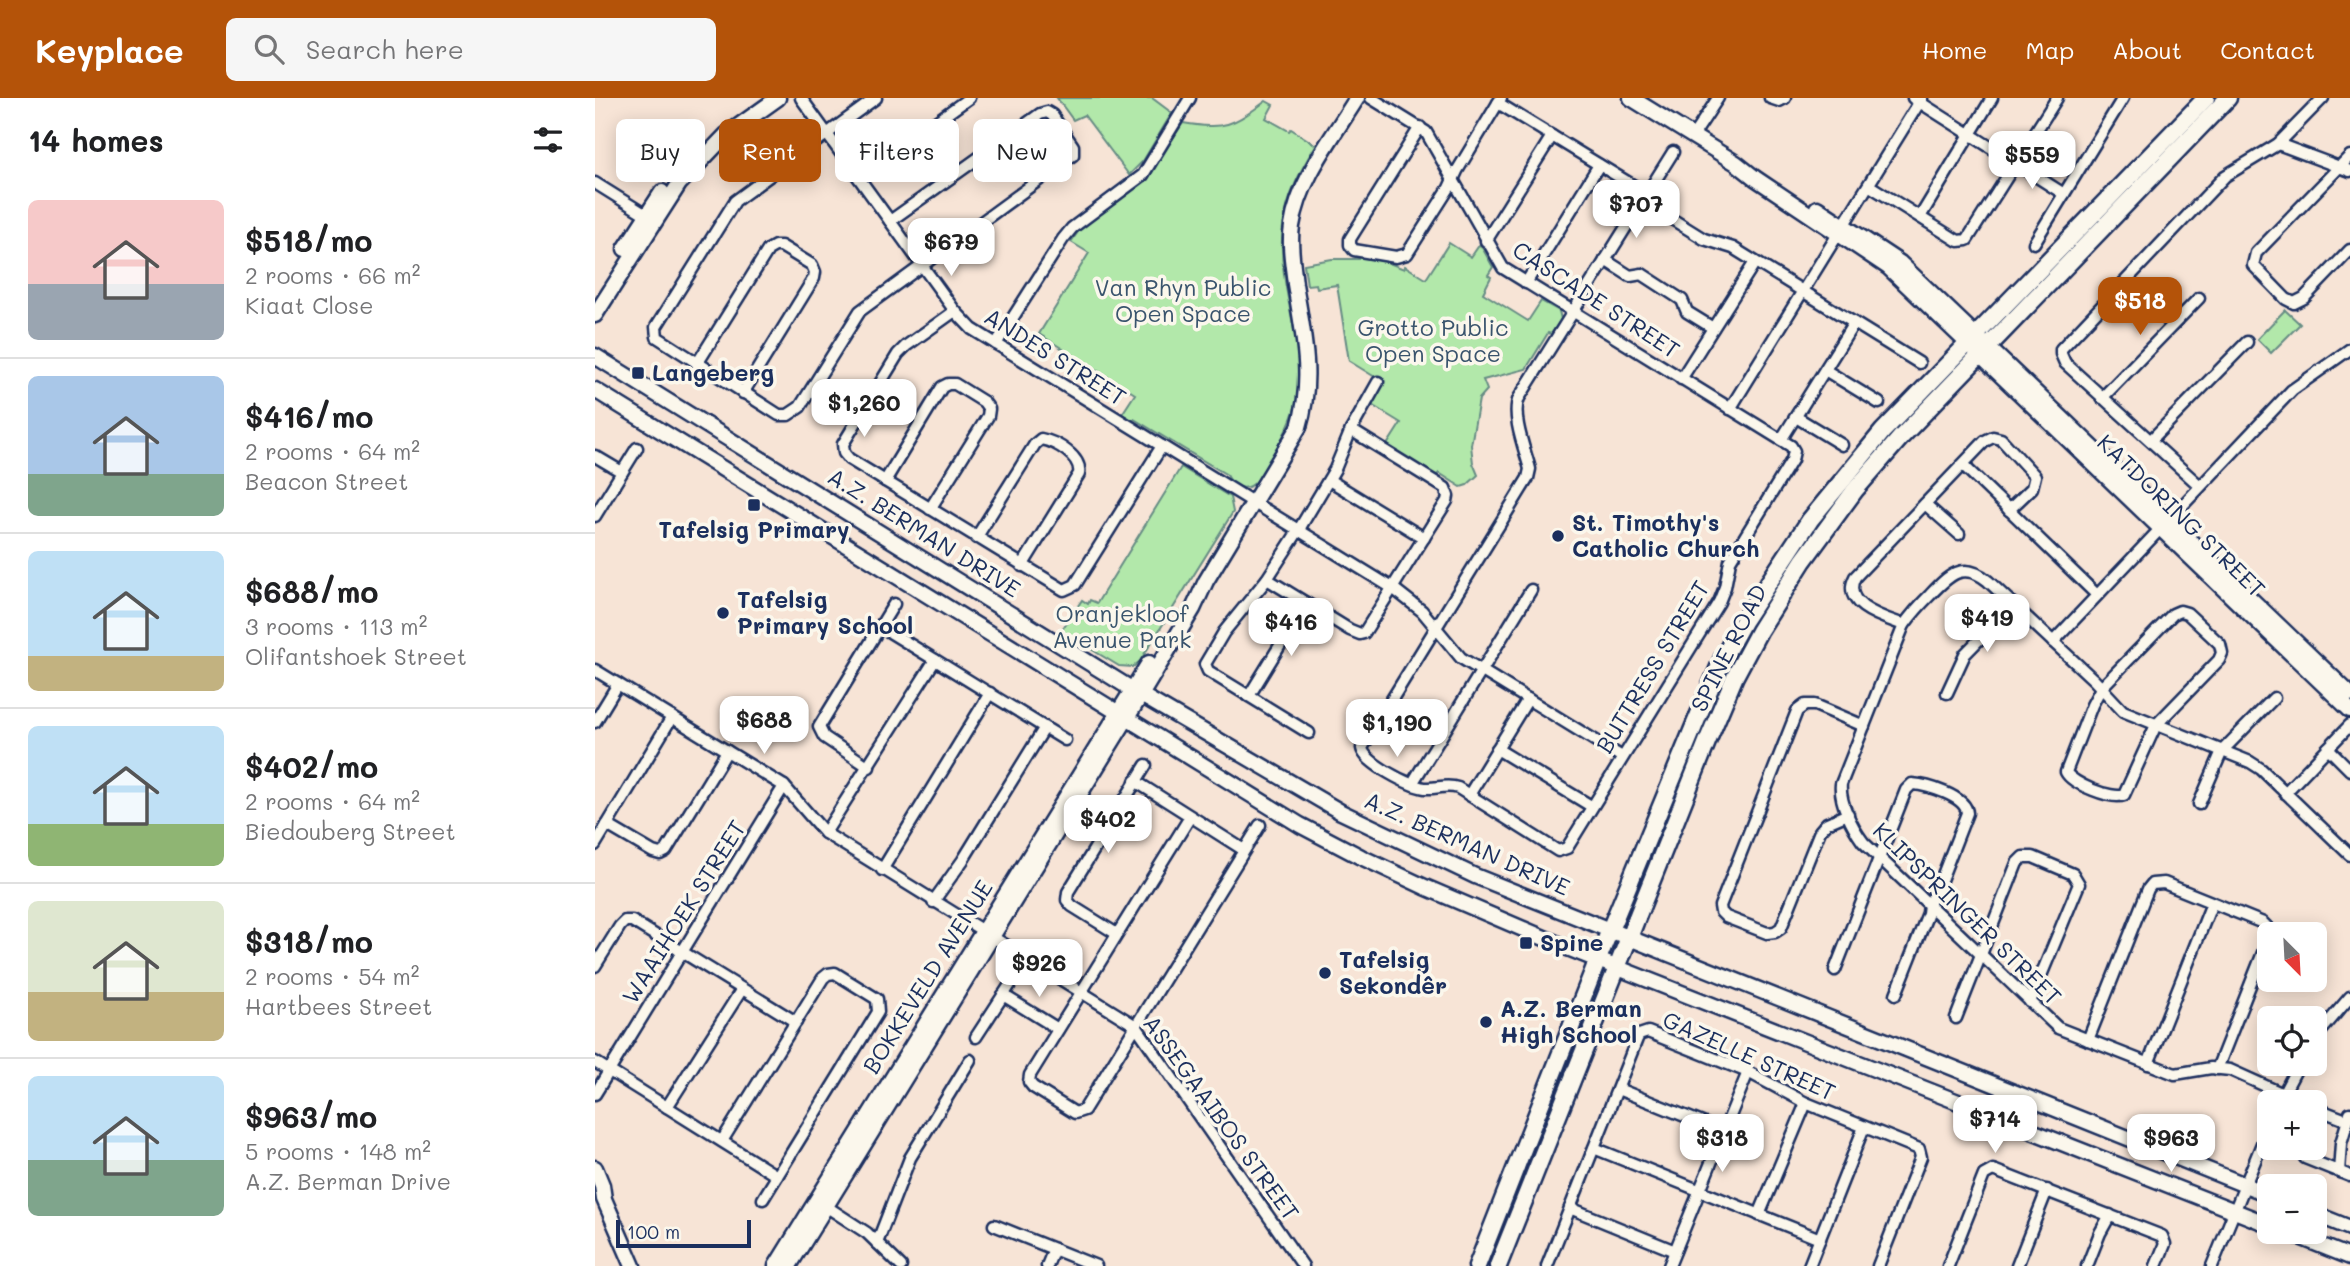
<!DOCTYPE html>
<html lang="en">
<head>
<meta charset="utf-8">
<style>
  :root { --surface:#fff; --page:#f6f6f6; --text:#202124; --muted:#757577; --line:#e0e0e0; --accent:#b45309 }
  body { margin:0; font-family:Mali,sans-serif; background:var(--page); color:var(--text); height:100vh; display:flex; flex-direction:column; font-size:26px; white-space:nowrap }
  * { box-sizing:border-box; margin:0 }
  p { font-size:23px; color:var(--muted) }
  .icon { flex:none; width:38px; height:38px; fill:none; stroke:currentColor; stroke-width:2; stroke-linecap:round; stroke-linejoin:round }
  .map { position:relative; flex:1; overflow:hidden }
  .sheet { display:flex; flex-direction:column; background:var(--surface); width:595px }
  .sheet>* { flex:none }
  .banner { position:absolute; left:21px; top:21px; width:665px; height:63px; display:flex; gap:14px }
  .needle { width:46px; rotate:156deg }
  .buttons { position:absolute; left:1662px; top:824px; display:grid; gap:14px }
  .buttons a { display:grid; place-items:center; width:70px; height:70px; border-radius:10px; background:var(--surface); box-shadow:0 4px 18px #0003; font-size:35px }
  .scale { position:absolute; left:21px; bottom:18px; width:135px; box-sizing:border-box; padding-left:7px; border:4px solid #1b2f5e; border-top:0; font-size:19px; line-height:24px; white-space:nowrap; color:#1b2f5e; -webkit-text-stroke:5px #fbf7ec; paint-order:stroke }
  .price { position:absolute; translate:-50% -60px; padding:0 16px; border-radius:14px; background:#fff; color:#222; font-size:23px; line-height:46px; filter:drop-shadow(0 2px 4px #0008) }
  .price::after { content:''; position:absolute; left:50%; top:42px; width:21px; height:16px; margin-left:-10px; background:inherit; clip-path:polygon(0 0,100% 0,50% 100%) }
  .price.current { background:var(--accent); color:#fff }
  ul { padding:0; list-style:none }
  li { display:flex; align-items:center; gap:21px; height:175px; padding:0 28px }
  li+li { border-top:2px solid var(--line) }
  li span { display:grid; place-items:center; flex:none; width:196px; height:140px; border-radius:10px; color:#555 }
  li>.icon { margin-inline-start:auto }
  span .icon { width:84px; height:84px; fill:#fffc; stroke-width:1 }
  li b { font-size:30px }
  h2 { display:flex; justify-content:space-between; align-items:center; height:84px; padding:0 28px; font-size:30px }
  .chip { padding:0 24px; border-radius:10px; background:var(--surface); box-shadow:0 4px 18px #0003; font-size:24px; line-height:63px }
  .chip.current { background:var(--accent); color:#fff }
  header { display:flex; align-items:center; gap:42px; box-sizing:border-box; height:98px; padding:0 35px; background:var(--accent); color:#fff }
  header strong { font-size:33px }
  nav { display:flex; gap:38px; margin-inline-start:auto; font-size:24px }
  .search { width:490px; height:63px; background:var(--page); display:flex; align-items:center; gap:18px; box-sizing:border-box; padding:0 24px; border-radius:10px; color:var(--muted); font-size:26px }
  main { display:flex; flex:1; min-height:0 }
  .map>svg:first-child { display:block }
  .green { fill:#b2e8aa; stroke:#668c84; stroke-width:2 }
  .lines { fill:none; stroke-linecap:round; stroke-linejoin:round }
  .street-casing { stroke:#1b2f5e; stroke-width:15 }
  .secondary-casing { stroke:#1b2f5e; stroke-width:19 }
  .primary-casing { stroke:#1b2f5e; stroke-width:21 }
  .street { stroke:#fbf7ec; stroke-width:10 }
  .secondary { stroke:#fbf7ec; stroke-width:14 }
  .primary { stroke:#fbf7ec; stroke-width:16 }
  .poi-dot { fill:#1b2f5e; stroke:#fbf7ec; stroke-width:2.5 }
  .labels { text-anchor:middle; stroke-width:7; stroke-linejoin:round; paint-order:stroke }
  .park-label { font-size:23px; fill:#39546d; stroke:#fbf7ec }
  .street-label { font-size:23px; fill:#1b2f5e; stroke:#fbf7ec }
  .poi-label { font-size:23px; font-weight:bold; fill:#1b2f5e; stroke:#fbf7ec; text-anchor:start }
</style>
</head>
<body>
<header>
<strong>Keyplace</strong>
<div class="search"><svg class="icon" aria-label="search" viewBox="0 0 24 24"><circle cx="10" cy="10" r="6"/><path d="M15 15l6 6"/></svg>Search here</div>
<nav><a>Home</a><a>Map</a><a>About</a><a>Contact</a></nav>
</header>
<main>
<section class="sheet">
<h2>14 homes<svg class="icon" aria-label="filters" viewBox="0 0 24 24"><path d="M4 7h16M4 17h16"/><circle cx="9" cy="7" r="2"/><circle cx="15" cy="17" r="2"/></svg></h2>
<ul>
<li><span style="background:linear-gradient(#f6c9c9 60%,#9aa5b1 0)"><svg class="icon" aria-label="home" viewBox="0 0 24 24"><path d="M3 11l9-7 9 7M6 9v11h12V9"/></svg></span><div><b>$518/mo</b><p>2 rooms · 66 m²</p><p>Kiaat Close</p></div></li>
<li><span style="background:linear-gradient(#a9c7e8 70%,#7fa58c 0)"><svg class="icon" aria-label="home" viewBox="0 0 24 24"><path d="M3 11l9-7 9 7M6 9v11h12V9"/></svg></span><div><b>$416/mo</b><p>2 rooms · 64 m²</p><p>Beacon Street</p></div></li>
<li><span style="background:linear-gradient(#bfe0f5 75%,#c2b280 0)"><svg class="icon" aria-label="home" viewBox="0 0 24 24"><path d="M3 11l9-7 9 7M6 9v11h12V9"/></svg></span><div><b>$688/mo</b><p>3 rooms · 113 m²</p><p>Olifantshoek Street</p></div></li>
<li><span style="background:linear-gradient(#bfe0f5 70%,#8fb573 0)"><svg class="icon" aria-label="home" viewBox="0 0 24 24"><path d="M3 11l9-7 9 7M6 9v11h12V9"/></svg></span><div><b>$402/mo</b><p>2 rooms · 64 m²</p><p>Biedouberg Street</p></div></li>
<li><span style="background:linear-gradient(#dfe7d0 65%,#c2b280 0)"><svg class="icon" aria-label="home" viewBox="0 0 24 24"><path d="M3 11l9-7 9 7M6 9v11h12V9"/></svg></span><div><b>$318/mo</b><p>2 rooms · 54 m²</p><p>Hartbees Street</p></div></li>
<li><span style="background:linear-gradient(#bfe0f5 60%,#7fa58c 0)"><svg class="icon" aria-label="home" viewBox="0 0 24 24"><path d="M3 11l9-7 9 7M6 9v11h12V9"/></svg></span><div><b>$963/mo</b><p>5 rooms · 148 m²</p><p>A.Z. Berman Drive</p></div></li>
</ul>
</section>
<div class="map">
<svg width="1755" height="1168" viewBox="0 0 1755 1168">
  <rect width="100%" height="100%" fill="#f7e4d6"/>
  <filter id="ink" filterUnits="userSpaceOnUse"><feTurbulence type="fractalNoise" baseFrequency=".0143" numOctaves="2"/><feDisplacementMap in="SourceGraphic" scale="14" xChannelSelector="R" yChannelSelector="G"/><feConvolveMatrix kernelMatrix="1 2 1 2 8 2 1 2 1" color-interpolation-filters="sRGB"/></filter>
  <g filter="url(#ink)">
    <g class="green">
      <polygon points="462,0 557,0 577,15 548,63 534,77 489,17 478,22"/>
      <path d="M671 3 678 7 671 20 694 33 696 31 721 47C703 75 688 107 687 141 685 193 709 244 703 296 700 318 687 341 676 360 670 369 664 386 653 389 644 392 636 385 632 377L539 321H534L527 316 540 296 444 236 494 155 476 144 483 134 482 132 553 78 588 25C630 32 637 28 671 3Z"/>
      <polygon points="854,145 876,159 885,146 898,169 893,177 896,179 888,195 933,223 946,203 964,213 966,221 956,236 953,235 931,271 888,282 892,292 884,301 876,347 878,365 883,377 872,387 866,389 844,375 841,378 792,347 806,325 775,306 788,284 754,263 742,187 722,190 721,186 712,187 709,166 737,161 764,161 765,158 794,162 794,165 809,171 810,168 831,181"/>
      <polygon points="1690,212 1705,226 1676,255 1662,241"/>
      <polygon points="586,369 635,399 638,414 545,563 538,569 524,568 466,533 487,502 493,506 495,502 502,505"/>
    </g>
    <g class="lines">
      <defs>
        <g id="street">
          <polyline points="206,0 360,213 377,231 799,491 827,513 866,560 1027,659"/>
          <polyline points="281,0 140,103 61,229 62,239 184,317 193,317 205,309 265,213 478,57 478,48 457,17 452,14 445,16 295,123"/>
          <path d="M776 0 831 34 908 170 1196 348 1199 353 1197 362 1135 463 1130 489 1124 504 972 750 963 753 863 690C851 686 842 691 830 690 815 688 769 665 767 650L933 380 935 371C930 352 916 317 924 300 976 218 1026 136 1078 54"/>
          <polyline points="1175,0 1184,3 1190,0"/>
          <polyline points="1318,0 1469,96"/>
          <polyline points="903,5 1052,96"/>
          <polyline points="825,29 755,141 755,147 759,152 801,159 812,156 854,90 862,73 906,0"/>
          <polyline points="1098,38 1123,0"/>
          <polyline points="1683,46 1755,73"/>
          <polyline points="1755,58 1661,155 1658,167 1691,201 1699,205 1709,200 1755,152"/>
          <polyline points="264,79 374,0"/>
          <polyline points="0,85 56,120"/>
          <polyline points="1275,88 1363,143 1372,142 1462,0"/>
          <polyline points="1072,118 1109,141 1138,150 1324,265"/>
          <polyline points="1325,119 1397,0"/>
          <polyline points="891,143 957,38"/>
          <polyline points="1439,145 1528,0"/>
          <polyline points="1010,162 1035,178 1047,176 1087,202 1092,214 1118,230"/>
          <polyline points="931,185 1004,67"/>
          <polyline points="360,213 311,248 303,256 248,346 249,355 254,361 469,492 480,487 567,348"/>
          <polyline points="401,246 468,141 477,130 548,77 595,0"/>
          <polyline points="102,266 173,152 180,148 186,148 217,167 220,174 219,180 148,295"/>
          <polyline points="1230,272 1284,305"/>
          <polyline points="1086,281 1160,164"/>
          <polyline points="1507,300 1604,200"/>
          <polyline points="1135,311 1327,0"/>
          <polyline points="1201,319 1247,347"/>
          <polyline points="1557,341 1652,244"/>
          <polyline points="1186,342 1259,225"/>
          <polyline points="0,358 27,374"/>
          <polyline points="1368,367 1502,497"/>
          <polyline points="734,382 829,440"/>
          <polyline points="290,383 347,289 353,286 360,286 389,304 394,311 393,318 335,411"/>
          <polyline points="1605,388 1470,265 1466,256 1466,251 1630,78 1683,46 1728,0"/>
          <polyline points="1330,406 1364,436"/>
          <polyline points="0,418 42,350"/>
          <path d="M381 440 440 346 446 341C462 344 487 359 484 376L427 468"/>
          <polyline points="672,481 755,532 765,536 769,535 852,403 853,398 850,390 756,332"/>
          <path d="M1585 513 1592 515 1625 546 1627 555 1624 562 1561 627 1529 697C1517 702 1477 686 1471 674L1497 607 1506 590 1578 516Z"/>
          <path d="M1309 527C1290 520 1245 508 1260 479L1390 343 1398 339 1406 341 1440 378 1437 390 1414 412"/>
          <polyline points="285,528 470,642"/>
          <polyline points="1458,544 1697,292 1755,251"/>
          <polyline points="0,572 189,688 230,735 541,928 708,1168"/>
          <polyline points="1352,595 1370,556 1418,507"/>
          <polyline points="654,598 711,505"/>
          <polyline points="0,624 23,586"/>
          <polyline points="714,635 613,573 610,566 629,534 672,481 703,433 740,371 756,332 783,284"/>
          <polyline points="1733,650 1755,672"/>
          <polyline points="902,651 996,708"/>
          <polyline points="274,669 229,639 224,629 299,506"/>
          <polyline points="540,683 649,752"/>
          <polyline points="817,686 936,492"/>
          <polyline points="1690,695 1755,627"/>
          <polyline points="874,697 933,601"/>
          <polyline points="1604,706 1627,653 1679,600"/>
          <polyline points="1253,716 1232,725 1225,733 1186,830 1180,834 1172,835 1131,819 1126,814 1125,808 1202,613 1210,607 1220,607 1269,628"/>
          <polyline points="595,719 435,977 434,984 438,989 480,1015 489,1012 665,727"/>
          <polyline points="12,727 58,754 65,756 71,753 132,653"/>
          <polyline points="230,735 340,562"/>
          <polyline points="0,747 77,619"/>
          <polyline points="287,772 395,595"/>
          <polyline points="338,804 368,762 450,629"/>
          <polyline points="522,836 477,808 472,802 473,794 551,667"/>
          <polyline points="0,868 25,828 30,823 37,823 201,924"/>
          <path d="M1240 872 1311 692 1317 686C1332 687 1371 698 1372 715L1344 787 1334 806 1333 815 1301 896"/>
          <polyline points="408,897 463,931"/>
          <polyline points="1361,920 1422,765 1428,759 1438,759 1478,776 1484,786 1435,904"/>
          <polyline points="381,939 420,879"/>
          <polyline points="1720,940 1755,899"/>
          <polyline points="1493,942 1553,791 1557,786 1569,785 1668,825 1674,831 1673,842 1622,971"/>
          <polyline points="0,964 182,1078"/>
          <polyline points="1553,966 1617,805"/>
          <polyline points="1023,991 1127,1033"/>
          <polyline points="0,996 189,688"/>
          <polyline points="1684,1004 1704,966"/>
          <path d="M1706 1004 1635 972 1616 970 1580 976 1463 930 1268 744C1257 729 1244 704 1246 686L1309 527C1317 516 1326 506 1335 497 1353 478 1368 462 1393 483L1499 582 1528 613 1655 664 1666 671 1755 757"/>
          <polyline points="72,1009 147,891"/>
          <polyline points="1720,1010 1751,1022"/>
          <polyline points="127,1043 228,880 233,876 240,875 282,901 283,914 168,1101"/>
          <polyline points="999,1050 1225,1141"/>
          <polyline points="1710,1060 1755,1078"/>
          <polyline points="1744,1074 1746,1045 1755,1015"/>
          <polyline points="226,1105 272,1135 306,1168"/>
          <polyline points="975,1110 1080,1153"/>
          <polyline points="1164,1117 1211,1005"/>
          <polyline points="399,1127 501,1168"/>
          <polyline points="282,1145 315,1060 375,962"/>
          <polyline points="452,1168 459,1151"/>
          <polyline points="952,1168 1042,941 1044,937 1053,934 1153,974 1211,1005 1324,1051 1326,1059 1283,1168"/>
          <polyline points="1074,1168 1153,974"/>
          <polyline points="1214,1168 1269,1029"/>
          <polyline points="1353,1168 1389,1077 1398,1072 1567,1138 1570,1146 1561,1168"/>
          <polyline points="1422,1168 1452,1092"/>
          <polyline points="1492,1168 1505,1135 1515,1117"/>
          <polyline points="1617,1168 1675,1026"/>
        </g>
        <g id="secondary">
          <polyline points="1036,0 1141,65 1160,80 1293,169 1755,612"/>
          <polyline points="1222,110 1305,165 1755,596"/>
          <polyline points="30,151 67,94"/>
          <polyline points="0,217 84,86 131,37 183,0"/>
          <polyline points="0,258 546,597 746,714 880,778 1675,1097"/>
          <polyline points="0,292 705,727 766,759 830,789 975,851 1675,1127"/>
          <polyline points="0,1070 7,1087 9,1101 38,1168"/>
          <polyline points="1720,1116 1755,1130"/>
          <polyline points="1692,1134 1755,1159"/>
          <polyline points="181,1168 554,565"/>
          <path d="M194 1168 546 597 598 511 611 483 704 329C719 279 708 236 700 186 698 167 694 147 697 128 704 81 738 39 762 0"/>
        </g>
        <g id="primary">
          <polyline points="882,1168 1003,861 1109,604 1128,560 1149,522 1215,422 1288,333 1611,0"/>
          <polyline points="903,1168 1112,644 1140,578 1164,533 1208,463 1260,392 1306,339 1633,0"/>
        </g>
      </defs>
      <use href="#street" class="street-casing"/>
      <use href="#secondary" class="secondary-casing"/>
      <use href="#primary" class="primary-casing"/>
      <use href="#street" class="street"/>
      <use href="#secondary" class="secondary"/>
      <use href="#primary" class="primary"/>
    </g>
  </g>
  <g class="poi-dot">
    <rect x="36" y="268" width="14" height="14" rx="3.5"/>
    <rect x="152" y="400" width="14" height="14" rx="3.5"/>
    <circle cx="963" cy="438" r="7"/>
    <circle cx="128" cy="515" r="7"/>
    <rect x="924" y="838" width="14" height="14" rx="3.5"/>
    <circle cx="730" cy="875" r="7"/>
    <circle cx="891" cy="924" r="7"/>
  </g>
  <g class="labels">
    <g class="park-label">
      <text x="588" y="198">Van Rhyn Public<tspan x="588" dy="26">Open Space</tspan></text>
      <text x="838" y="238">Grotto Public<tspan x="838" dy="26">Open Space</tspan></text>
      <text x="527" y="524">Oranjekloof<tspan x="527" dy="26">Avenue Park</tspan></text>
    </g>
    <g class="street-label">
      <text transform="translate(1001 202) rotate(33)" y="8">CASCADE STREET</text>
      <text transform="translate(460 259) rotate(32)" y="8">ANDES STREET</text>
      <text transform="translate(1586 418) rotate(44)" y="8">KATDORING STREET</text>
      <text transform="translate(329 435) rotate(32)" y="8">A.Z. BERMAN DRIVE</text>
      <text transform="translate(1134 550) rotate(-63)" y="8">SPINE ROAD</text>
      <text transform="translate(1058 569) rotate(-59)" y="8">BUTTRESS STREET</text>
      <text transform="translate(872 746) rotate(24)" y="8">A.Z. BERMAN DRIVE</text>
      <text transform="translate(89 814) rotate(-58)" y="8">WAAIHOEK STREET</text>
      <text transform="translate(1372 816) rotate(44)" y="8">KLIPSPRINGER STREET</text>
      <text transform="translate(333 879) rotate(-58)" y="8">BOKKEVELD AVENUE</text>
      <text transform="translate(1154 958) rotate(24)" y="8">GAZELLE STREET</text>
      <text transform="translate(626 1020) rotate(54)" y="8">ASSEGAAIBOS STREET</text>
    </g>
    <g class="poi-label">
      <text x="57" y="283">Langeberg</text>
      <text x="977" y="433">St. Timothy's<tspan x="977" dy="26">Catholic Church</tspan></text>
      <text x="159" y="440" text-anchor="middle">Tafelsig Primary</text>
      <text x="142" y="510">Tafelsig<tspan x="142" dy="26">Primary School</tspan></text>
      <text x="945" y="853">Spine</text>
      <text x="744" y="870">Tafelsig<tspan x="744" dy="26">Sekondêr</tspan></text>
      <text x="905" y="919">A.Z. Berman<tspan x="905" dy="26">High School</tspan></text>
    </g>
  </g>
</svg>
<div class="buttons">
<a><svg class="needle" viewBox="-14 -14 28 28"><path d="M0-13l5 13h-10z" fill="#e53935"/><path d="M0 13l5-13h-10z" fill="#757577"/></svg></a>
<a><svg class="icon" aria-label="locate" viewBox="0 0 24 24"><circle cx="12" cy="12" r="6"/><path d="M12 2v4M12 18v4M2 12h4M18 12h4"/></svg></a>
<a>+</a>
<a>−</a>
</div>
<div class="scale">100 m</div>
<b class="price" style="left:1437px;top:93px">$559</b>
<b class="price" style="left:1041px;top:142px">$707</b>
<b class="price" style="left:356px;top:180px">$679</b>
<b class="price current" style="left:1545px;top:239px">$518</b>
<b class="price" style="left:269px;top:341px">$1,260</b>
<b class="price" style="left:1392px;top:556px">$419</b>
<b class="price" style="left:696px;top:560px">$416</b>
<b class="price" style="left:169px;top:658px">$688</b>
<b class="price" style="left:802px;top:661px">$1,190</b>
<b class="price" style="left:513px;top:757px">$402</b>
<b class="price" style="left:444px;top:901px">$926</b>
<b class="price" style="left:1400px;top:1057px">$714</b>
<b class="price" style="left:1127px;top:1076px">$318</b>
<b class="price" style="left:1576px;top:1076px">$963</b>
<div class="banner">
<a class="chip">Buy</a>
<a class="chip current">Rent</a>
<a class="chip">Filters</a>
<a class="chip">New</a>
</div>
</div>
</main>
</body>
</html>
